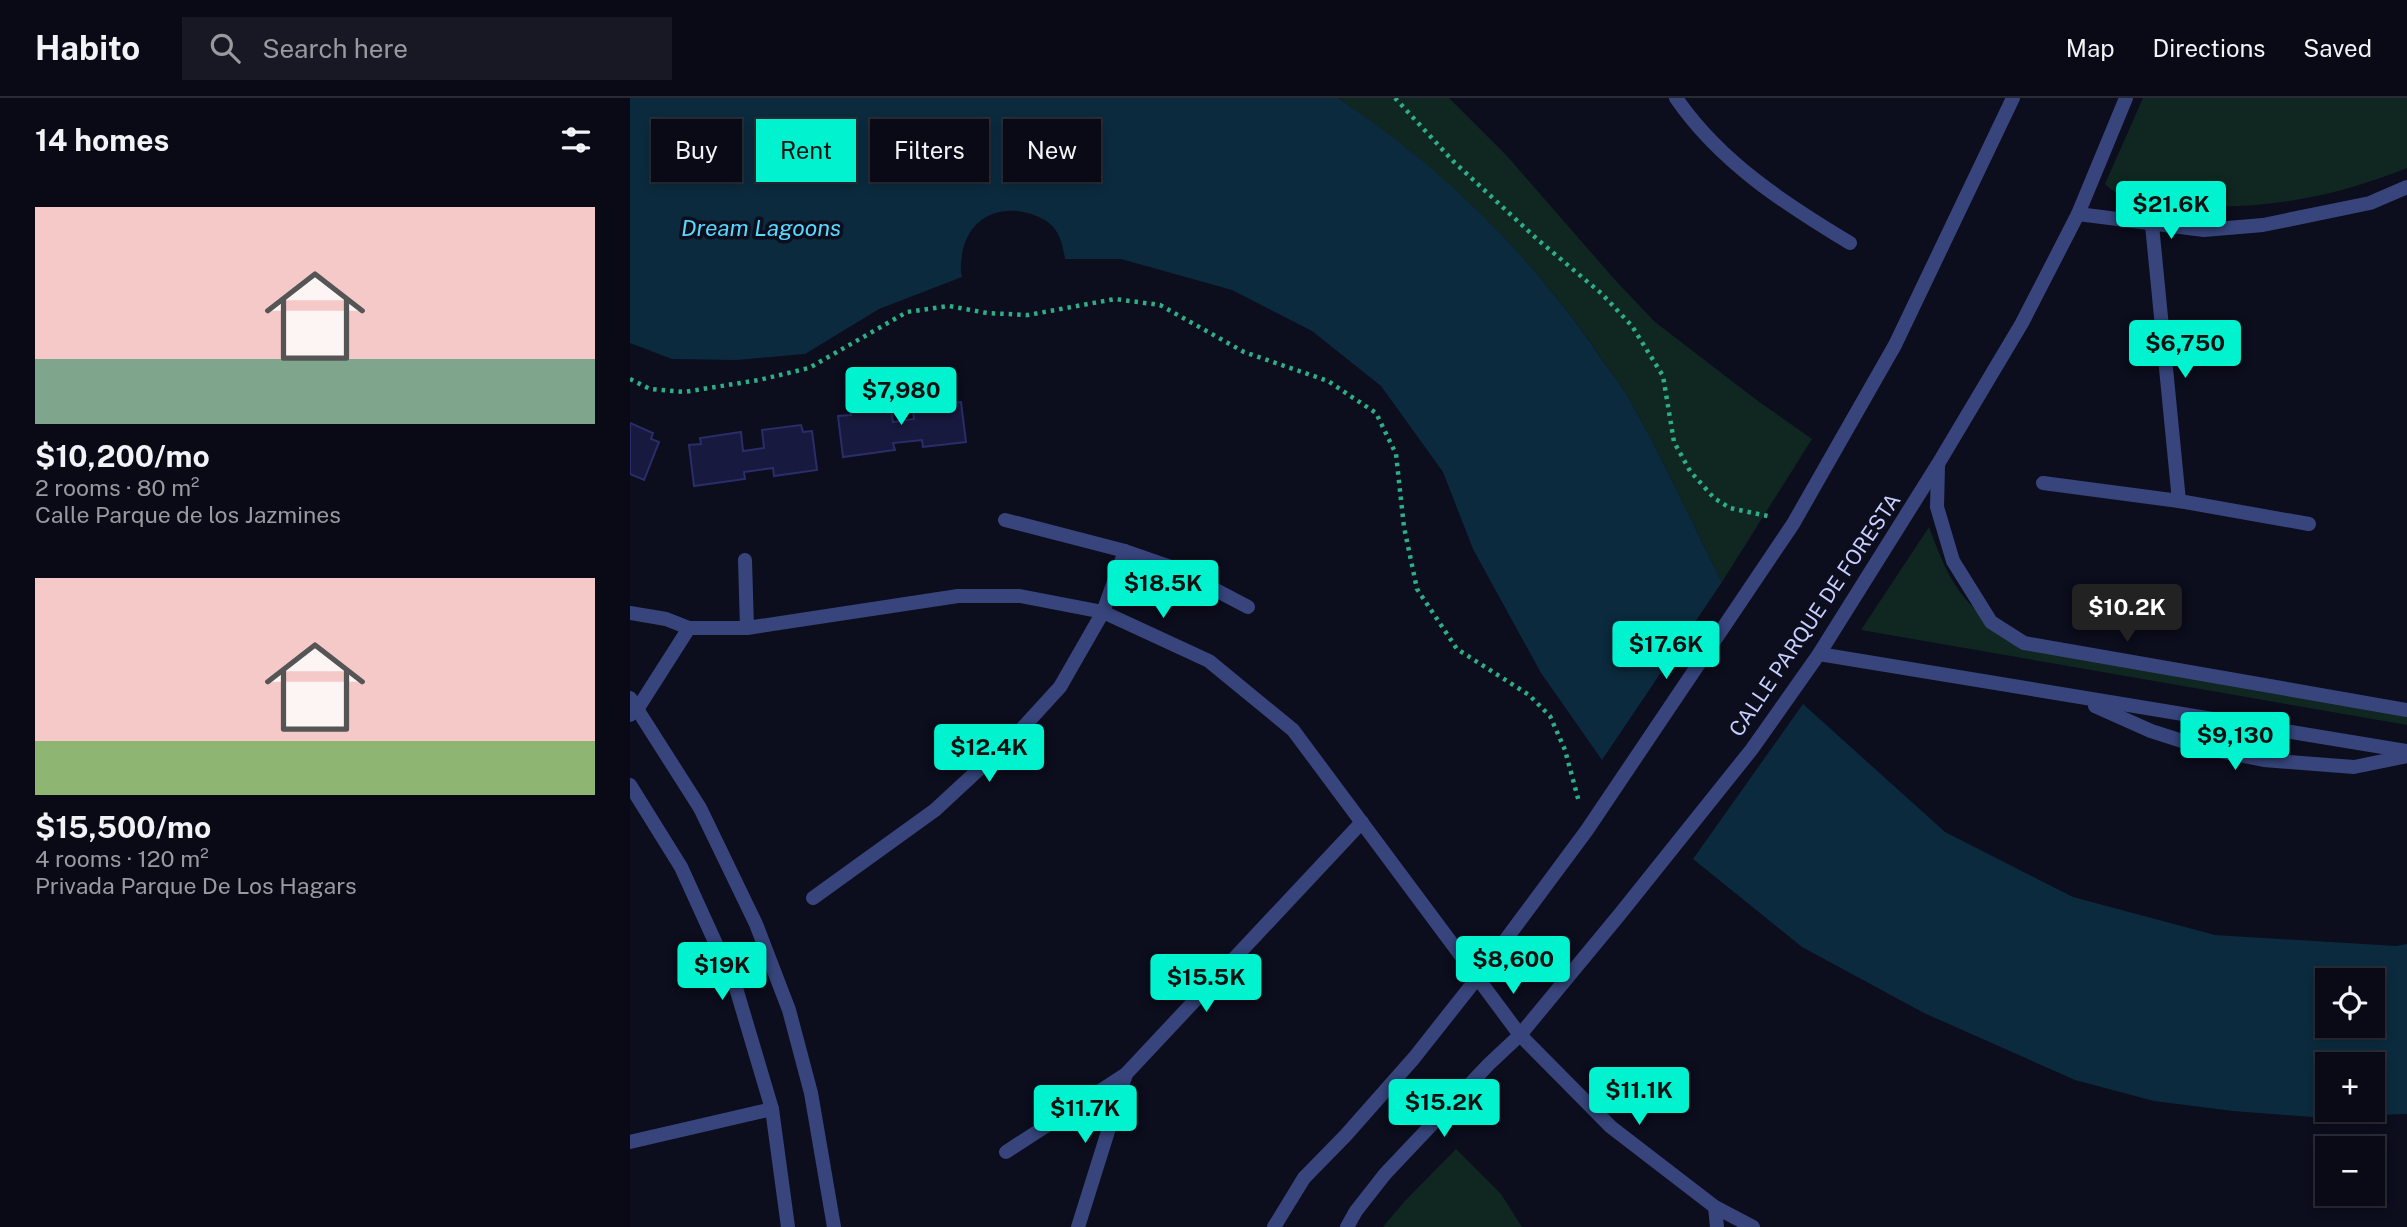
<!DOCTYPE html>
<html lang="en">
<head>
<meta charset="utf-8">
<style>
  :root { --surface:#090a16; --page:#171823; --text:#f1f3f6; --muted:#999aa1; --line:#292b35; --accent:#01f2cf }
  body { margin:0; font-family:"Public Sans",sans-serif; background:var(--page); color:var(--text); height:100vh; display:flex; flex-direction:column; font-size:26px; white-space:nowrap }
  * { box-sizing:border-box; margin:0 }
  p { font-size:23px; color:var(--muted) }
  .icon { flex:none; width:38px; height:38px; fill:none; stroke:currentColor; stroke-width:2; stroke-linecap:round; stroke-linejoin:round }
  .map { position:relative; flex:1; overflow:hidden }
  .side { display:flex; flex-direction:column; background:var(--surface); width:630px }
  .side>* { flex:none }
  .banner { position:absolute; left:21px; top:21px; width:665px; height:63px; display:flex; gap:14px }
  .controls { position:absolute; left:1685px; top:870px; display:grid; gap:14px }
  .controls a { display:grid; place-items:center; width:70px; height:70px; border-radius:0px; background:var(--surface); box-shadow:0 4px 10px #0003,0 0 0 2px var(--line); font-size:35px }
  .price { position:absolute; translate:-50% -60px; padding:0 16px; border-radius:7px; background:var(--accent); color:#111; font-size:23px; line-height:46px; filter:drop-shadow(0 2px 4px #0008) }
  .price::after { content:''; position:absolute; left:50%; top:42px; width:21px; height:16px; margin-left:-10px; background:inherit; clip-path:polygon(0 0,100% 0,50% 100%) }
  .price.active { background:#222; color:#fff }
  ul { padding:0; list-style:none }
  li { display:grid; align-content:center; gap:14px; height:371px; padding:0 35px }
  li span { display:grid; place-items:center; height:217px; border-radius:0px; color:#555 }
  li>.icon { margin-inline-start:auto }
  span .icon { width:126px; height:126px; fill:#fffc; stroke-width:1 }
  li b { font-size:30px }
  h2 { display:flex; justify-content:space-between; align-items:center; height:84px; padding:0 35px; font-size:30px }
  .pill { padding:0 24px; border-radius:0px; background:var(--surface); box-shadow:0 4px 10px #0003,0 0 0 2px var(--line); font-size:24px; line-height:63px }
  .pill.active { background:var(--accent); color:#111 }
  header { display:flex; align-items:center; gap:42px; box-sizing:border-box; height:98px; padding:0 35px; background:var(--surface); border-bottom:2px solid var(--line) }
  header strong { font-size:33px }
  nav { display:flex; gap:38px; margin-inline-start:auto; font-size:24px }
  .search { width:490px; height:63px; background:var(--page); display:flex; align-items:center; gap:18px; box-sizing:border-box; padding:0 24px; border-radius:0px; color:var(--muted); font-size:26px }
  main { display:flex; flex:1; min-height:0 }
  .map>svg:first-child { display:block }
  .green { fill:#0f2720 }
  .water { fill:#0b2a3d; fill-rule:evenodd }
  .building { fill:#18193e; stroke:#2a2d6a; stroke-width:2 }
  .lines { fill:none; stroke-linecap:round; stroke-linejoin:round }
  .path { stroke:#2dae86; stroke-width:4.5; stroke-dasharray:3.5 5; stroke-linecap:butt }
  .service { stroke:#37457c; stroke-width:14 }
  .minor { stroke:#37457c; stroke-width:14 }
  .labels { text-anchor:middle; stroke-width:7; stroke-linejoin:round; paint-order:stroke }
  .street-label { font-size:21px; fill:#c8cfff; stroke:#0c0d1d }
  .water-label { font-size:23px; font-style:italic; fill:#57dafe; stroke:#0c0d1d }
</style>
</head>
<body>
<header>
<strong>Habito</strong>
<div class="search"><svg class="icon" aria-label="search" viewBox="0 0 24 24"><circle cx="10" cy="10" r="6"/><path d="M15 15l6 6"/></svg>Search here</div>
<nav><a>Map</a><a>Directions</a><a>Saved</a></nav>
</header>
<main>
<section class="side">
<h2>14 homes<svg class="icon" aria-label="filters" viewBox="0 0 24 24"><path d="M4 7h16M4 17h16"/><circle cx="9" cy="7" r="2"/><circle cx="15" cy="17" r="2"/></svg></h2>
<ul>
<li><span style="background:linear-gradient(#f6c9c9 70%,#7fa58c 0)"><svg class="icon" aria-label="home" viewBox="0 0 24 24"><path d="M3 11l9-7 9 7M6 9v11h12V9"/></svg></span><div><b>$10,200/mo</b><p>2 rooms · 80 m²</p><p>Calle Parque de los Jazmines</p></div></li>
<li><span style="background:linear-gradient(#f6c9c9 75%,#8fb573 0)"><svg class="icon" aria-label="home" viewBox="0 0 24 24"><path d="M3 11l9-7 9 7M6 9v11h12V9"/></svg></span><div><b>$15,500/mo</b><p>4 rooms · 120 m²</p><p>Privada Parque De Los Hagars</p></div></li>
</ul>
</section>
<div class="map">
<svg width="1777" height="1129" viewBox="0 0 1777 1129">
  <rect width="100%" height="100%" fill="#0c0d1d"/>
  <g class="green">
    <path d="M708 0H819L877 58 986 183 1025 224 1124 300 1182 341 1092 484C1063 427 1037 369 1006 313 997 296 985 280 974 264 903 159 813 71 708 0Z"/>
    <path d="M1513 0H1777V70C1700 101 1628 113 1545 107 1521 105 1492 104 1475 86Z"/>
    <path d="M1299 429C1319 483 1329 502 1376 537L1777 612V627L1231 532Z"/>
    <polygon points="826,1051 871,1096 892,1129 753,1129 774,1104"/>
  </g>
  <g class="water">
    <path d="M0 0H708C812 69 901 157 971 260 983 277 996 294 1006 313 1037 369 1063 427 1092 484L972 662 911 575 843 451 813 374 751 288 682 233 602 192 491 161H435C433 149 430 134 420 126 415 121 407 118 401 116 367 105 337 122 332 157 331 165 330 172 332 179L249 211 175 256 107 262 42 261 0 245Z"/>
    <path d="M1173 606 1315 734 1443 799 1585 837 1766 848 1777 846V1016L1682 1019 1603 1013 1524 1003 1445 982 1294 915 1172 849 1063 761ZM1698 882H1743V928H1698ZM1698 966H1743V1012H1698Z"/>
  </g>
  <g class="building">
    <polygon points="321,299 322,305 331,304 336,344 293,349 292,342 263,345 265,352 213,359 208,318 221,317 220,310 260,305 263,324 284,321 282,303"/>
    <polygon points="0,325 23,335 21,341 29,344 14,382 0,376"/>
    <polygon points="171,327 173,334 182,333 187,372 144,378 143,370 114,374 115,381 64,388 59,347 71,346 70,340 111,334 113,353 134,350 132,332"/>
  </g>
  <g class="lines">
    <g class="path">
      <polyline points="765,0 823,63 907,141 972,196 1002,228 1033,278 1044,344 1060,373 1084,400 1100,410 1142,419"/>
      <polyline points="0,281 20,291 54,294 129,282 179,270 277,214 319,208 357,215 398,217 485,201 530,207 614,254 698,283 746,315 766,356 774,429 787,491 827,551 899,597 920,618 935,652 949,704"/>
    </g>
    <g class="service">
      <polyline points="375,422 495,453 544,470 618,509"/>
      <polyline points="115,462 117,530"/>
      <polyline points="473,514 495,453"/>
    </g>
    <g class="minor">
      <path d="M1046 0C1090 64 1155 106 1220 145"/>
      <polyline points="1448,116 1574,132 1633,127 1740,105 1777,89"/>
      <polyline points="1522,127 1549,403"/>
      <polyline points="1308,368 1307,409 1323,463 1361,524 1394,545 1777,612"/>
      <polyline points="1413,385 1549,403 1679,426"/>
      <polyline points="0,515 36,521 59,530 117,530 328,498 390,498 473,514 579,563 663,632 890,937 981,1029 1085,1109 1123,1129"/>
      <polyline points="1189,556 1777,653"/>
      <polyline points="0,600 70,710 126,826 159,912 181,995 204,1129"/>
      <polyline points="1465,608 1521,633 1574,650 1634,662 1724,669 1777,658"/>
      <polyline points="0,617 8,610 59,530"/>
      <polyline points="0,687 51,769 106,890 142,1011 158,1129"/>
      <polyline points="183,800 305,712 386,637 430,589 473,514"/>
      <polyline points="0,1044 142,1011"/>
      <polyline points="376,1054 496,976 732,724"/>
      <polyline points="1085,1109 1087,1129"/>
      <polyline points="448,1129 496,976"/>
      <polyline points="644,1129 674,1080 716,1037 784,960 848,879 957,732 1163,426 1265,247 1383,0"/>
      <polyline points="717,1129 726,1113 755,1076 859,966 890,937 990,816 1122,651 1189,556 1308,366 1392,225 1448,116 1496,0"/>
    </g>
  </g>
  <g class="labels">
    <g class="street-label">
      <text transform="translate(1185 517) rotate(-56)" y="7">CALLE PARQUE DE FORESTA</text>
    </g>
    <g class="water-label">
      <text x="131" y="138">Dream Lagoons</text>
    </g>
  </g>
</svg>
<div class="controls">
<a><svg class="icon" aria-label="locate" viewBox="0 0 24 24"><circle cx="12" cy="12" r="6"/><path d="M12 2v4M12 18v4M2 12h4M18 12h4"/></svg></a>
<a>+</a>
<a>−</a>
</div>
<b class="price" style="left:1541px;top:143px">$21.6K</b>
<b class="price" style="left:1555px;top:282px">$6,750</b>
<b class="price" style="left:271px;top:329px">$7,980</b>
<b class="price" style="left:533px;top:522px">$18.5K</b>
<b class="price active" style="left:1497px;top:546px">$10.2K</b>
<b class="price" style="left:1036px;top:583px">$17.6K</b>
<b class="price" style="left:1605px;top:674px">$9,130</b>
<b class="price" style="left:359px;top:686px">$12.4K</b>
<b class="price" style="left:883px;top:898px">$8,600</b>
<b class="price" style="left:92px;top:904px">$19K</b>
<b class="price" style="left:576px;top:916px">$15.5K</b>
<b class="price" style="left:1009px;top:1029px">$11.1K</b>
<b class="price" style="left:814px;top:1041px">$15.2K</b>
<b class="price" style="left:455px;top:1047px">$11.7K</b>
<div class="banner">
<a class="pill">Buy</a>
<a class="pill active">Rent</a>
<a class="pill">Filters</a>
<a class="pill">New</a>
</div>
</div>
</main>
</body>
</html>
